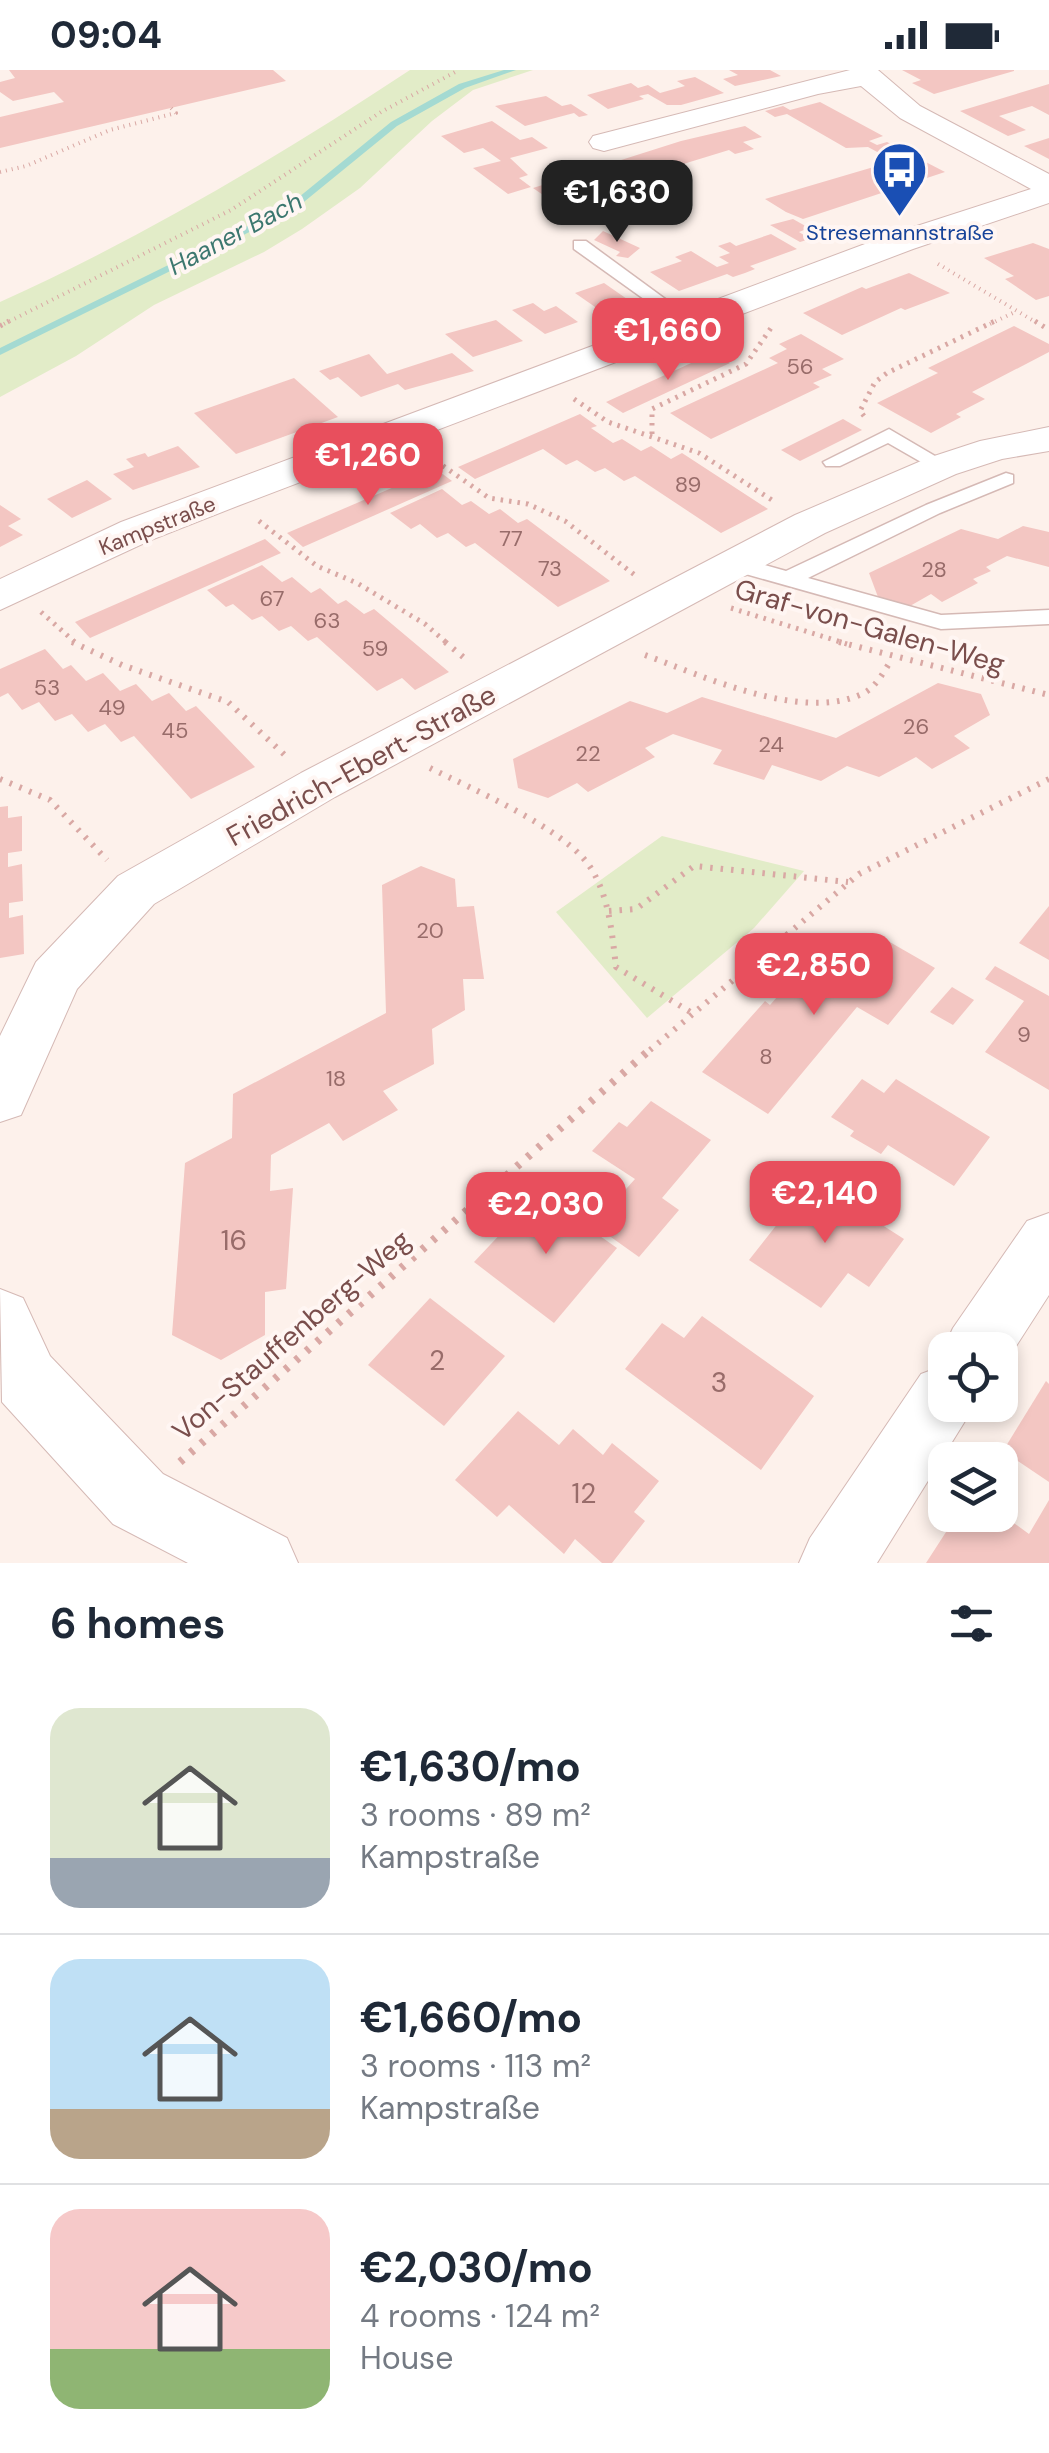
<!DOCTYPE html>
<html lang="en">
<head>
<meta charset="utf-8">
<style>
  :root { --surface:#fff; --page:#f2f2f3; --text:#1f2937; --muted:#747a83; --line:#e0e1e3; --accent:#e84f5d }
  body { margin:0; font-family:"DM Sans",sans-serif; background:var(--page); color:var(--text); height:100vh; display:flex; flex-direction:column; font-size:38px; white-space:nowrap }
  * { box-sizing:border-box; margin:0 }
  p { font-size:32px; color:var(--muted) }
  .icon { flex:none; width:55px; height:55px; fill:none; stroke:currentColor; stroke-width:2; stroke-linecap:round; stroke-linejoin:round }
  .map { position:relative; height:1493px; overflow:hidden }
  .details { display:flex; flex-direction:column; background:var(--surface); flex:1 }
  .details>* { flex:none }
  .controls { position:absolute; left:928px; top:1262px; display:grid; gap:20px }
  .controls a { display:grid; place-items:center; width:90px; height:90px; border-radius:20px; background:var(--surface); box-shadow:0 5px 15px #0003; font-size:50px }
  .price { position:absolute; translate:-50% -85px; padding:0 22px; border-radius:20px; background:var(--accent); color:#fff; font-size:32px; line-height:65px; filter:drop-shadow(0 2px 5px #0008) }
  .price::after { content:''; position:absolute; left:50%; top:60px; width:30px; height:22px; margin-left:-15px; background:inherit; clip-path:polygon(0 0,100% 0,50% 100%) }
  .price.current { background:#222; color:#fff }
  ul { padding:0; list-style:none }
  li { display:flex; align-items:center; gap:30px; height:250px; padding:0 50px }
  li+li { border-top:2px solid var(--line) }
  li span { display:grid; place-items:center; flex:none; width:280px; height:200px; border-radius:30px; color:#555 }
  li>.icon { margin-inline-start:auto }
  span .icon { width:120px; height:120px; fill:#fffc; stroke-width:1 }
  li b { font-size:42px }
  h2 { display:flex; justify-content:space-between; align-items:center; height:120px; padding:0 50px; font-size:42px }
  .status { display:flex; justify-content:space-between; align-items:center; height:70px; padding:0 50px; background:var(--surface); direction:ltr }
  .status svg { height:28px; fill:currentColor }
  .map>svg:first-child { display:block }
  .green { fill:#e2ecc8 }
  .lines { fill:none; stroke-linecap:round; stroke-linejoin:round }
  .stream { fill:#a4dad2; fill-rule:evenodd }
  .building { fill:#f3c6c2 }
  .lane-casing { stroke:#d5b9b5; stroke-width:3 }
  .street-casing { stroke:#d5b9b5; stroke-width:2 }
  .path-far3 { stroke:#d9a8a4; stroke-width:4; stroke-dasharray:1 5; stroke-linecap:butt }
  .path-far2 { stroke:#d9a8a4; stroke-width:5; stroke-dasharray:2.5 6; stroke-linecap:butt }
  .path-far1 { stroke:#d9a8a4; stroke-width:6; stroke-dasharray:2.5 8; stroke-linecap:butt }
  .path { stroke:#d9a8a4; stroke-width:8; stroke-dasharray:4 10; stroke-linecap:butt }
  .lane { fill:#fff; fill-rule:evenodd }
  .street { fill:#fff; fill-rule:evenodd }
  .labels { text-anchor:middle; stroke-width:8; stroke-linejoin:round; paint-order:stroke }
  .far-transit-label { font-size:22px; fill:#164399; stroke:#fff6f3 }
  .number-label { font-size:22px; fill:#986c6a }
  .far-street-label { font-size:22px; fill:#7a4e4c; stroke:#fff6f3 }
  .far-water-label { font-size:25px; font-style:italic; fill:#3c776f; stroke:#fff6f3 }
  .street-label { font-size:28px; fill:#7a4e4c; stroke:#fff6f3 }
  .near-number-label { font-size:28px; fill:#986c6a }
</style>
</head>
<body>
<div class="status"><b>09:04</b><svg viewBox="0 0 49 12"><path d="M0 12V9h3v3zM5 12V6h3v6zM10 12V3h3v9zM15 12V0h3v12zM26 1h20v11H26zM47 4h2v5h-2z"/></svg></div>
<div class="map">
<svg width="1049" height="1493" viewBox="0 0 1049 1493">
  <rect width="100%" height="100%" fill="#fdf1eb"/>
  <g class="green">
    <path d="M410 0H533L473 20 432 51 360 118 302 159 264 182 154 235 76 286 0 327V232C142 168 280 86 410 0Z"/>
    <polygon points="662,766 804,801 754,858 647,948 556,842"/>
  </g>
  <g class="lines">
    <polygon class="stream" points="504,0 516,0 465,18 397,56 294,140 0,285 0,278 288,136 391,52 459,14"/>
  </g>
  <g class="building">
    <polygon points="9,0 273,0 286,11 0,78 0,47 64,32 54,22 13,31 0,22 0,12 15,8"/>
    <polygon points="729,0 770,0 781,6 735,16 723,9 738,5"/>
    <polygon points="902,0 1014,0 1014,1 934,24 912,13 921,10"/>
    <polygon points="695,7 724,23 681,35 667,35 648,24 639,26 644,29 608,39 587,25 631,13 638,18 648,15 660,23 685,16 677,11"/>
    <polygon points="1049,14 1049,45 1032,36 999,46 1026,60 1008,66 960,41"/>
    <polygon points="546,26 562,36 571,34 588,45 579,47 574,43 525,56 495,36"/>
    <polygon points="820,32 883,66 869,71 877,75 887,72 945,102 803,149 786,142 765,129 894,91 868,77 846,78 787,44 775,47 765,41 783,36 790,40"/>
    <polygon points="492,51 520,70 532,67 548,78 510,88 528,105 519,108 531,117 508,124 473,98 501,91 483,78 464,83 441,66"/>
    <polygon points="745,56 762,67 743,72 754,79 735,84 729,80 680,95 672,90 647,97 658,105 556,134 533,118 681,71"/>
    <polygon points="1049,68 1049,89 1024,76"/>
    <polygon points="793,149 809,158 799,162 810,169 800,172 770,155"/>
    <polygon points="603,161 640,178 628,188 616,186 620,182 594,170"/>
    <polygon points="771,164 797,179 750,196 755,199 745,203 733,207 727,204 679,221 650,202 682,191 675,187 691,181 717,197 729,193 719,187 730,183 718,176 730,172 736,176"/>
    <polygon points="1033,173 1049,179 1049,226 1036,230 1005,209 1014,206 984,188"/>
    <polygon points="909,203 950,223 905,240 901,238 842,265 803,243 862,217 866,219"/>
    <polygon points="604,213 627,229 598,239 575,223"/>
    <polygon points="533,233 544,241 556,236 578,252 545,264 512,240"/>
    <polygon points="496,250 523,271 473,287 445,264"/>
    <polygon points="1014,256 1049,274 1049,282 972,322 985,329 956,344 961,347 931,363 877,333 938,303 928,298"/>
    <polygon points="801,264 844,289 822,299 832,305 813,313 820,317 711,369 670,343 778,293 769,288 787,279 779,274"/>
    <polygon points="452,283 474,301 405,320 398,314 361,327 338,307 330,310 319,301 369,284 387,304"/>
    <polygon points="713,283 730,293 623,343 606,332"/>
    <polygon points="294,308 338,347 236,384 194,343"/>
    <polygon points="580,344 597,356 591,358 613,373 622,369 641,381 651,376 671,389 682,383 768,439 721,463 635,406 624,411 605,398 595,402 577,390 566,395 543,379 475,409 458,397"/>
    <polygon points="843,349 862,360 800,391 781,380"/>
    <polygon points="178,376 200,397 133,420 113,404 134,397 126,389 145,383 148,387"/>
    <polygon points="436,399 452,411 303,477 287,463"/>
    <polygon points="87,410 112,429 72,448 47,429"/>
    <polygon points="442,419 462,435 471,431 489,444 500,439 518,453 527,449 610,511 558,537 475,473 466,477 448,463 437,468 420,454 411,459 390,443"/>
    <polygon points="0,435 21,449 8,456 23,465 0,477"/>
    <polygon points="1023,456 1049,462 1049,497 1007,486 986,497 991,501 973,509 978,513 942,532 931,524 910,536 878,527 869,503 961,459 998,469"/>
    <polygon points="265,469 281,483 90,568 75,552"/>
    <polygon points="262,495 282,512 292,507 311,523 320,518 338,534 346,530 364,544 374,539 449,602 415,620 402,608 377,621 317,567 308,571 291,556 279,561 262,546 252,550 233,534 226,537 207,520"/>
    <polygon points="45,579 63,599 71,595 86,611 103,603 120,621 136,614 152,631 169,623 186,641 196,636 255,697 191,729 134,666 121,672 105,654 88,662 72,644 55,651 39,632 22,640 8,623 0,627 0,599"/>
    <polygon points="938,613 981,624 990,645 954,666 970,678 932,699 916,687 879,707 847,696 821,711 772,695 764,710 713,694 722,680 673,664 645,678 655,687 588,722 577,713 548,728 518,718 513,689 630,631 667,643 702,627 836,668"/>
    <polygon points="8,736 8,748 22,746 22,781 8,783 8,797 22,794 23,831 9,833 9,848 23,845 24,884 0,888 0,737"/>
    <polygon points="421,796 455,809 457,837 474,836 484,909 463,909 465,940 432,959 434,994 383,1021 398,1040 343,1071 329,1053 271,1085 270,1121 293,1118 286,1219 265,1222 265,1265 221,1290 172,1265 185,1093 232,1068 233,1024 386,943 382,815"/>
    <polygon points="1049,836 1049,890 1019,873"/>
    <polygon points="841,866 874,885 888,871 935,898 888,955 857,937 768,1044 702,1002 765,931 770,935 798,903 804,906"/>
    <polygon points="995,896 1049,926 1049,1020 985,982 1024,931 985,909"/>
    <polygon points="952,917 974,930 953,955 930,942"/>
    <polygon points="862,1009 884,1023 896,1009 990,1067 954,1116 888,1075 881,1084 850,1066 854,1061 831,1047"/>
    <polygon points="651,1031 711,1070 662,1128 679,1140 639,1187 594,1155 635,1109 592,1081 619,1052 627,1057"/>
    <polygon points="812,1110 904,1169 869,1217 848,1203 821,1238 749,1190"/>
    <polygon points="539,1123 617,1178 554,1253 474,1192"/>
    <polygon points="430,1228 505,1286 444,1356 368,1295"/>
    <polygon points="702,1246 814,1326 761,1400 625,1299 662,1253 684,1268"/>
    <polygon points="1046,1311 1049,1314 1049,1412 1003,1381"/>
    <polygon points="518,1341 559,1375 573,1359 603,1385 612,1373 659,1411 634,1442 645,1451 612,1493 602,1493 575,1469 564,1484 509,1435 497,1447 455,1410"/>
    <polygon points="1049,1430 1049,1493 926,1493 957,1445 1000,1443 1029,1464"/>
  </g>
  <g class="lines">
    <defs>
      <g id="lane">
        <polygon points="574,171 586,171 698,253 695,257 683,257 574,179"/>
        <polygon points="889,359 952,396 949,400 935,400 888,373 840,396 826,396 823,392"/>
        <polygon points="1006,403 1013,405 1013,413 940,443 808,508 941,545 1049,540 1049,554 941,559 728,499 725,494 736,487 786,501 926,435"/>
      </g>
      <g id="street">
        <polygon points="850,0 878,0 920,36 1049,104 1049,133 913,179 240,435 151,470 0,540 0,509 121,452 889,165 1031,119 900,48 861,16 818,24 604,81 593,78 589,72 593,66"/>
        <polygon points="1049,357 1049,381 1002,389 956,404 825,463 335,727 154,834 77,919 21,1045 0,1052 0,966 36,892 118,806 301,703 795,445 928,388 980,371"/>
        <polygon points="1049,1143 1049,1225 1000,1301 1000,1280 945,1280 945,1284 943,1280 953,1258 1027,1151"/>
        <polygon points="0,1219 23,1228 50,1286 163,1404 287,1468 298,1493 188,1493 113,1454 2,1332"/>
        <polygon points="945,1295 945,1335 975,1335 877,1493 799,1493 810,1468 921,1304"/>
      </g>
    </defs>
    <use href="#lane" class="lane-casing"/>
    <use href="#street" class="street-casing"/>
    <g class="path-far3">
      <polyline points="0,102 26,96 110,60 176,43 171,38"/>
      <polyline points="938,194 1039,254"/>
      <polyline points="4,254 231,140 381,42 459,0"/>
      <polyline points="990,254 1017,241"/>
    </g>
    <g class="path-far2">
      <polyline points="1035,251 1049,260"/>
      <polyline points="0,256 9,251"/>
      <polyline points="574,329 608,352 699,383 775,432"/>
      <polyline points="864,346 860,341 875,312 887,303 995,251"/>
      <polyline points="652,364 652,339 746,294 771,258"/>
      <polyline points="429,386 489,428 528,434 565,451 636,506"/>
      <polyline points="259,451 317,496 357,513 425,554 448,574"/>
      <polyline points="731,538 847,574"/>
      <polyline points="41,542 77,574"/>
    </g>
    <g class="path-far1">
      <polyline points="72,572 122,595 228,632 288,688"/>
      <polyline points="445,572 468,591"/>
      <polyline points="839,572 1049,625"/>
      <path d="M645 585C703 606 801 652 862 624 876 618 884 601 892 589"/>
      <path d="M430 698C472 719 561 757 588 794 609 823 612 863 616 897L692 943"/>
      <polyline points="0,709 50,730 107,790"/>
      <polyline points="609,841 636,839 694,796 848,812"/>
      <polyline points="650,980 859,804 1049,709"/>
    </g>
    <polyline class="path" points="180,1392 653,977"/>
    <use href="#lane" class="lane"/>
    <use href="#street" class="street"/>
  </g>
  <defs>
    <symbol id="bus-pin" viewBox="-11 -11 22 30"><path d="M0 17L-7.5 6A9.5 9.5 0 1 1 7.5 6Z" fill="#1a4fb4" stroke="#fff6f3"/><path d="M-5-6H5V4H4V6H2V4H-2V6H-4V4H-5ZM-3.5-4V0h7V-4ZM-3.5 1.2v1.5H-2V1.2ZM2 1.2v1.5H3.5V1.2Z" fill="#fff"/></symbol>
  </defs>
  <g fill-rule="evenodd">
    <use href="#bus-pin" x="868" y="68" width="63" height="86"/>
  </g>
  <g class="labels">
    <g class="far-transit-label">
      <text x="900" y="170">Stresemannstraße</text>
    </g>
    <g class="number-label">
      <text x="800" y="304">56</text>
      <text x="688" y="422">89</text>
      <text x="511" y="476">77</text>
      <text x="550" y="506">73</text>
      <text x="934" y="507">28</text>
      <text x="272" y="536">67</text>
      <text x="327" y="558">63</text>
      <text x="375" y="586">59</text>
      <text x="47" y="625">53</text>
      <text x="112" y="645">49</text>
      <text x="916" y="664">26</text>
      <text x="175" y="668">45</text>
      <text x="771" y="682">24</text>
      <text x="588" y="691">22</text>
      <text x="430" y="868">20</text>
      <text x="1024" y="972">9</text>
      <text x="766" y="994">8</text>
      <text x="336" y="1016">18</text>
    </g>
    <g class="far-street-label">
      <text transform="translate(157 455) rotate(-22)" y="8">Kampstraße</text>
    </g>
    <g class="far-water-label">
      <text transform="translate(235 163) rotate(-28)" y="9">Haaner Bach</text>
    </g>
    <g class="street-label">
      <text transform="translate(870 556) rotate(16)" y="10">Graf-von-Galen-Weg</text>
      <text transform="translate(361 695) rotate(-29)" y="10">Friedrich-Ebert-Straße</text>
      <text transform="translate(291 1265) rotate(-41)" y="10">Von-Stauffenberg-Weg</text>
    </g>
    <g class="near-number-label">
      <text x="234" y="1180">16</text>
      <text x="437" y="1300">2</text>
      <text x="719" y="1322">3</text>
      <text x="584" y="1433">12</text>
    </g>
  </g>
</svg>
<div class="controls">
<a><svg class="icon" aria-label="locate" viewBox="0 0 24 24"><circle cx="12" cy="12" r="6"/><path d="M12 2v4M12 18v4M2 12h4M18 12h4"/></svg></a>
<a><svg class="icon" aria-label="layers" viewBox="0 0 24 24"><path d="M12 4l9 5-9 5-9-5zM3 14l9 5 9-5"/></svg></a>
</div>
<b class="price current" style="left:617px;top:175px">€1,630</b>
<b class="price" style="left:668px;top:313px">€1,660</b>
<b class="price" style="left:368px;top:438px">€1,260</b>
<b class="price" style="left:814px;top:948px">€2,850</b>
<b class="price" style="left:825px;top:1176px">€2,140</b>
<b class="price" style="left:546px;top:1187px">€2,030</b>
</div>
<section class="details">
<h2>6 homes<svg class="icon" aria-label="filters" viewBox="0 0 24 24"><path d="M4 7h16M4 17h16"/><circle cx="9" cy="7" r="2"/><circle cx="15" cy="17" r="2"/></svg></h2>
<ul>
<li><span style="background:linear-gradient(#dfe7d0 75%,#9aa5b1 0)"><svg class="icon" aria-label="home" viewBox="0 0 24 24"><path d="M3 11l9-7 9 7M6 9v11h12V9"/></svg></span><div><b>€1,630/mo</b><p>3 rooms · 89 m²</p><p>Kampstraße</p></div></li>
<li><span style="background:linear-gradient(#bfe0f5 75%,#b9a48a 0)"><svg class="icon" aria-label="home" viewBox="0 0 24 24"><path d="M3 11l9-7 9 7M6 9v11h12V9"/></svg></span><div><b>€1,660/mo</b><p>3 rooms · 113 m²</p><p>Kampstraße</p></div></li>
<li><span style="background:linear-gradient(#f6c9c9 70%,#8fb573 0)"><svg class="icon" aria-label="home" viewBox="0 0 24 24"><path d="M3 11l9-7 9 7M6 9v11h12V9"/></svg></span><div><b>€2,030/mo</b><p>4 rooms · 124 m²</p><p>House</p></div></li>
</ul>
</section>
</body>
</html>
